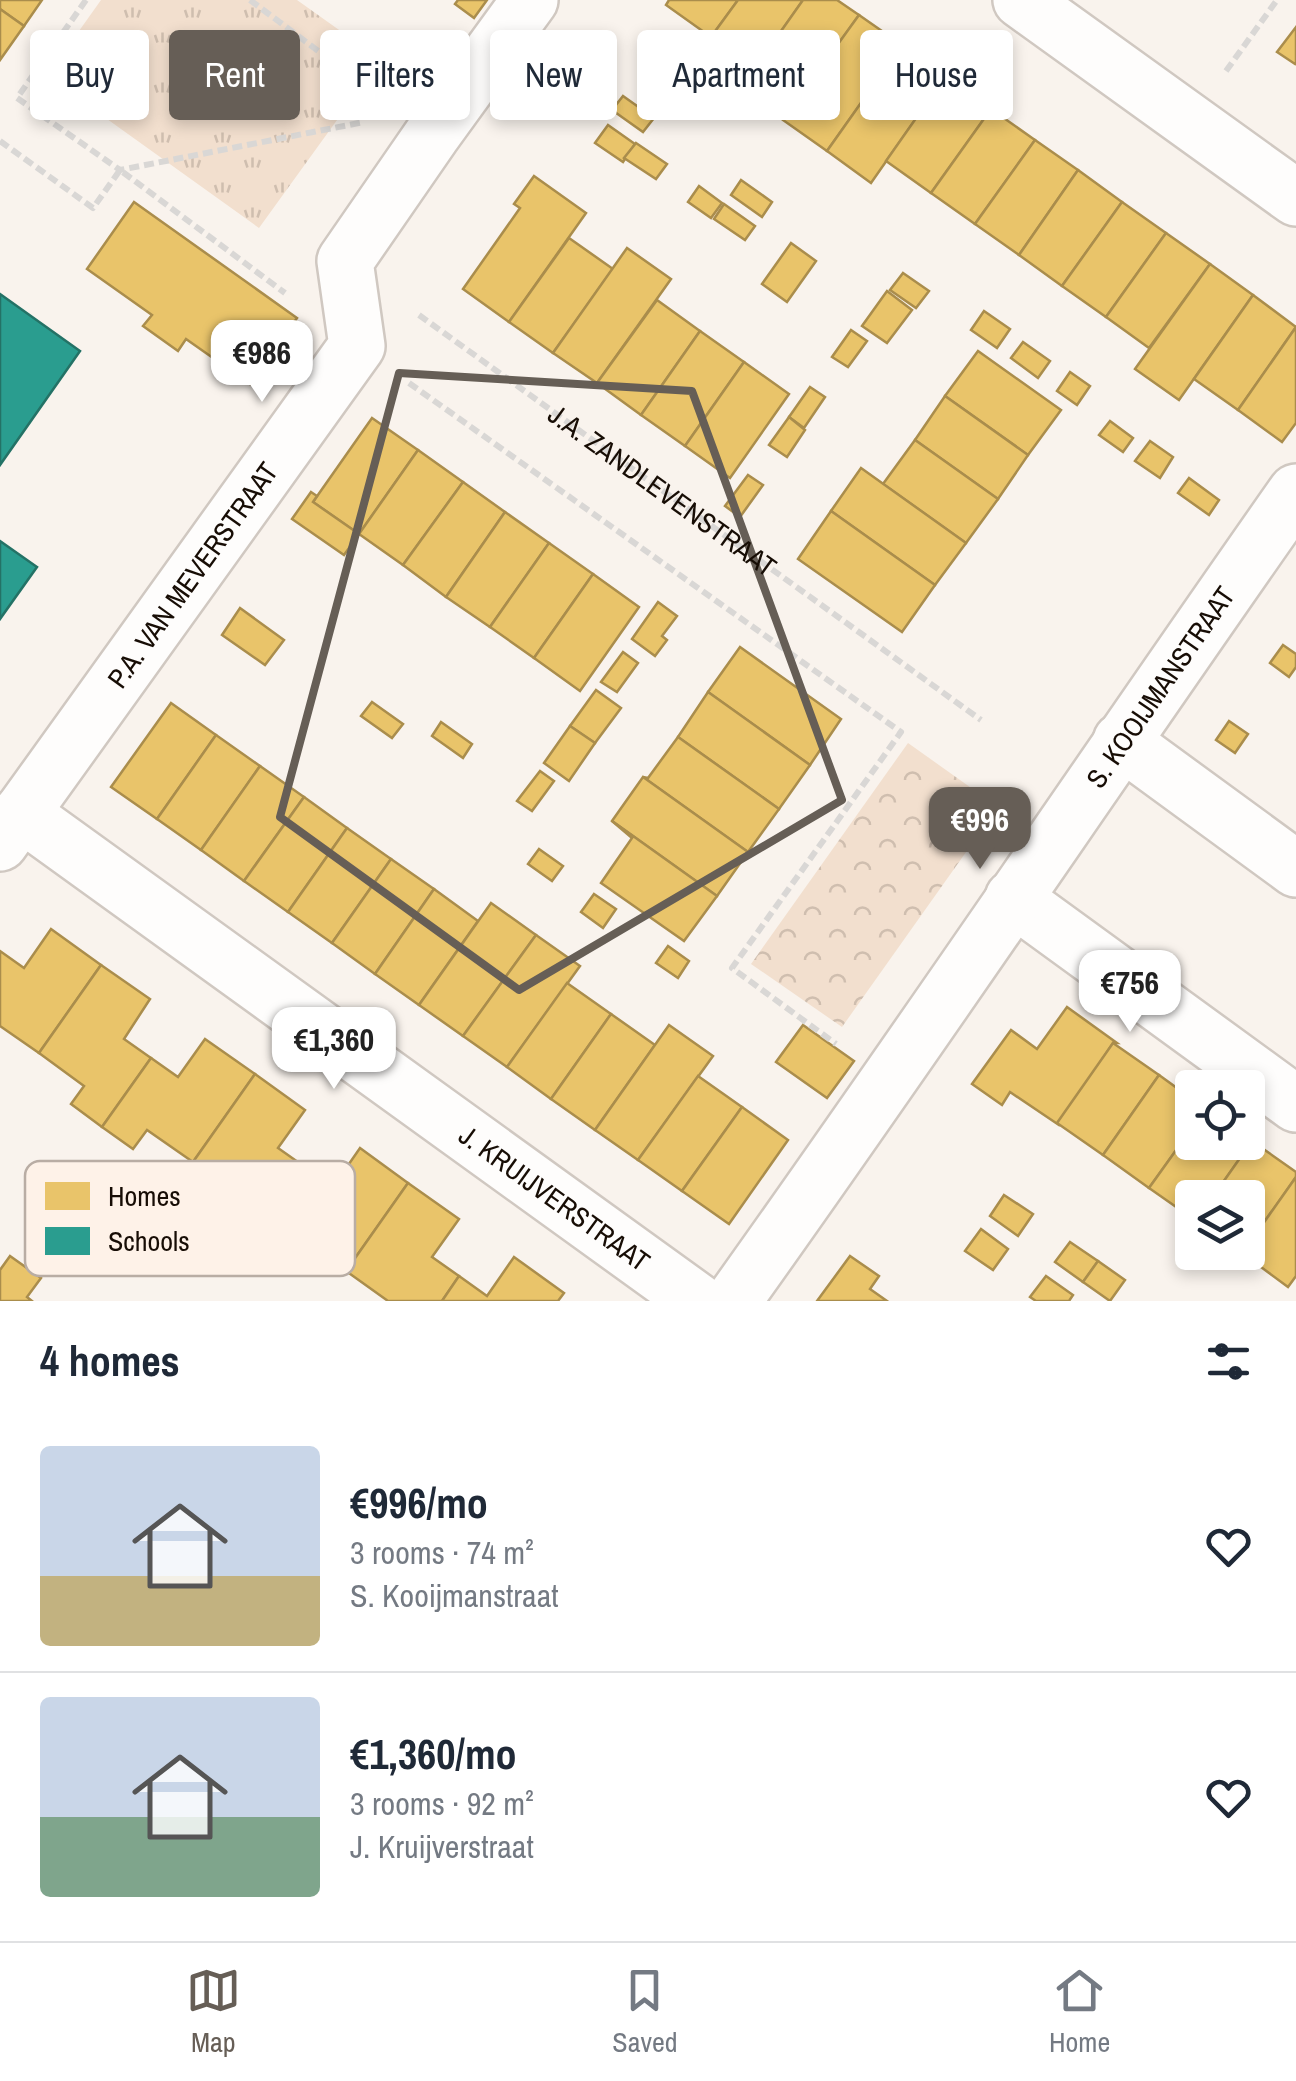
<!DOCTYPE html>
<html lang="en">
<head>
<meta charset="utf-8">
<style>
  :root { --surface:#fff; --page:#f6f6f7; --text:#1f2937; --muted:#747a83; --line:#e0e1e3; --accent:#665e56 }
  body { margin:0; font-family:"Archivo Narrow",sans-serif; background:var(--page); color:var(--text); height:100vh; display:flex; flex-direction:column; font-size:38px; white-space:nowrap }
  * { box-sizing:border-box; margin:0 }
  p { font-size:32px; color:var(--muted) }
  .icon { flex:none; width:55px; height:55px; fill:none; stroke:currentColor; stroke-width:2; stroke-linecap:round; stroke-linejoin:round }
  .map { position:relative; height:1301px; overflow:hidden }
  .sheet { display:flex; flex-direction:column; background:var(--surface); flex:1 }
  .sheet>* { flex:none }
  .top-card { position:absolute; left:30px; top:30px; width:1238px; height:90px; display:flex; gap:20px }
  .fabs { position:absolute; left:1175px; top:1070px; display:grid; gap:20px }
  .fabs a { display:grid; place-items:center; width:90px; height:90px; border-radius:10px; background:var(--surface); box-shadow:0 5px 15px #0003; font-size:50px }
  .price { position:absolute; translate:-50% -85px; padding:0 22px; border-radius:20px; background:#fff; color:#222; font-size:32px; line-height:65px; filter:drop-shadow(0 2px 5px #0008) }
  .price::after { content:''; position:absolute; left:50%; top:60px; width:30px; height:22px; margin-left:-15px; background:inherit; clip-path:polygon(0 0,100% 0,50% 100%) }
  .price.on { background:var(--accent); color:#fff }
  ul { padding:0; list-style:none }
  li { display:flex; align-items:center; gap:30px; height:250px; padding:0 40px }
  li+li { border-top:2px solid var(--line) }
  li span { display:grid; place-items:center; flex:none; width:280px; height:200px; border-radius:10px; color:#555 }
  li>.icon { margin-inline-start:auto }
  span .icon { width:120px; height:120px; fill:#fffc; stroke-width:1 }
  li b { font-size:42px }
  h2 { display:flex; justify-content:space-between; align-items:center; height:120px; padding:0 40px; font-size:42px }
  .tag { padding:0 35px; border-radius:10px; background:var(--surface); box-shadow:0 5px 15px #0003; font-size:35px; line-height:90px }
  .tag.on { background:var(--accent); color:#fff }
  .tab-bar { display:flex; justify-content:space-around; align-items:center; height:140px; border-top:2px solid var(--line); background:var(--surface); font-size:28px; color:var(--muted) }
  .tab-bar a { display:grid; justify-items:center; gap:5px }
  .tab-bar .on { color:var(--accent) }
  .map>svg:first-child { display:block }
  .grass { fill:url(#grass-tufts) }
  .park { fill:url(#park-crowns) }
  .homes { fill:#e9c46a; stroke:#aa8d4c; stroke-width:2.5 }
  .schools { fill:#2a9d8f; stroke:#247266; stroke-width:2.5 }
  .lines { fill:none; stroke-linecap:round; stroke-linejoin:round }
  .street-casing { stroke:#d0c8c1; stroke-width:60 }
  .path { stroke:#d9d7d5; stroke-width:6; stroke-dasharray:10 5; stroke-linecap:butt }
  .street { stroke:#fefdfc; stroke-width:55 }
  .marked { fill:none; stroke:#665e56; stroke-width:8; stroke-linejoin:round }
  .labels { text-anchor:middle; stroke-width:10; stroke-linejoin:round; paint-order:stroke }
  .street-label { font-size:28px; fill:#170d05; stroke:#fef2e8 }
  .key { fill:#fef2e8; stroke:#b9ada4; stroke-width:2.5 }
  .key-label { font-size:28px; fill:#170d05 }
</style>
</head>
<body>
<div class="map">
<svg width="1296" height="1301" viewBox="0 0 1296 1301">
  <defs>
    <pattern id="grass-tufts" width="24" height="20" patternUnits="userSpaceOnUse" patternTransform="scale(2.5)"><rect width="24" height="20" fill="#f2dfce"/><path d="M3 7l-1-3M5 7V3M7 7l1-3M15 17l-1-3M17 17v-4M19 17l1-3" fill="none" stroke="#cfbeaf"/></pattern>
    <pattern id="park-crowns" width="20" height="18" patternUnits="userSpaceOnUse" patternTransform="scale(2.5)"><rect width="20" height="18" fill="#f2dfce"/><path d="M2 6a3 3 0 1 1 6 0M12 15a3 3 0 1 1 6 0" fill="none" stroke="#cfbeaf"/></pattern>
  </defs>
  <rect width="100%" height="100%" fill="#f9f3ed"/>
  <polygon class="grass" points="101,0 297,0 363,47 341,79 358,91 259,228 47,76"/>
  <polygon class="park" points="908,743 998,807 842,1027 751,964"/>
  <g class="homes">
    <polygon points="0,0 42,0 24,26 0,9"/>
    <polygon points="458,0 487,0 474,18 455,4"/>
    <polygon points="669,0 738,0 711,37 666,5"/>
    <polygon points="738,0 803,0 755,68 711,37"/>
    <polygon points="803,0 837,0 859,15 799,99 755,68"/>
    <polygon points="0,9 24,26 0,60"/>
    <polygon points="859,15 902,45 827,151 783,120"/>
    <polygon points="1296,27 1296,62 1295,64 1277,52"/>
    <polygon points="902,45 945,77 871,183 827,151"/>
    <polygon points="376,55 410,80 395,102 361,77"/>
    <polygon points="945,77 991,109 931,193 886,161"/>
    <polygon points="623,96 654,118 643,132 612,110"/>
    <polygon points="991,109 1035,140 975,224 931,193"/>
    <polygon points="608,125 635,144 623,162 595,143"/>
    <polygon points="1035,140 1078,170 1019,255 975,224"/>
    <polygon points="636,143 667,164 656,179 624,158"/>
    <polygon points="1078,170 1122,202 1062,286 1019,255"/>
    <polygon points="534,176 586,213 509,322 463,289 520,208 514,204"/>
    <polygon points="741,180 772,202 762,217 731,195"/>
    <polygon points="699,186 722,203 711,218 688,202"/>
    <polygon points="134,202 297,318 250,384 186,339 178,351 143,326 152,315 87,269"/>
    <polygon points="1122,202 1166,233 1106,317 1062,286"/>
    <polygon points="724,204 755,226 745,240 714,219"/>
    <polygon points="1166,233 1210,264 1149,348 1106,317"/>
    <polygon points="569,238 613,269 553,353 509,322"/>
    <polygon points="791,243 816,261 787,302 762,284"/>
    <polygon points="627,248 671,279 597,383 553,353"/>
    <polygon points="1210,264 1253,295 1179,400 1135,369"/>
    <polygon points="903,273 929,291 916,308 890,290"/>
    <polygon points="887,291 912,310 887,343 862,326"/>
    <polygon points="1253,295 1296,327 1238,410 1194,379"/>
    <polygon points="657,300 700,331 641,415 597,383"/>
    <polygon points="984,311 1010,329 997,348 971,330"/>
    <polygon points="1296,327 1296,423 1282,442 1238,410"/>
    <polygon points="851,330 867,341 848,367 832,357"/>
    <polygon points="700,331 744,362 685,446 641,415"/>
    <polygon points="1023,342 1050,361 1038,378 1011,358"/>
    <polygon points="978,351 1061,410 1028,455 945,396"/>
    <polygon points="744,362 789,394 730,478 685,446"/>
    <polygon points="1070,372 1090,386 1077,405 1057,391"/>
    <polygon points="810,387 825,397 804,428 789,417"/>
    <polygon points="945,396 1028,455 998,499 915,440"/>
    <polygon points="789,417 805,430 787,457 769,445"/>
    <polygon points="372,418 418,450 359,534 313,502"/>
    <polygon points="1110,421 1133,438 1123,452 1099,435"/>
    <polygon points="915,440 998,499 966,543 883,484"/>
    <polygon points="1150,441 1173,457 1160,478 1135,461"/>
    <polygon points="418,450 463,482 403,565 359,534"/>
    <polygon points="861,468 966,543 935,585 831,511"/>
    <polygon points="748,475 763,485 740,517 725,506"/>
    <polygon points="1189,478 1219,500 1209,515 1178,493"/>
    <polygon points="463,482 505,512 446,597 403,565"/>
    <polygon points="311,492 317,496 313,502 359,534 344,555 292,519"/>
    <polygon points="831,511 935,585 902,632 798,559"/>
    <polygon points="505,512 549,543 490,627 446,597"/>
    <polygon points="549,543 593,574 534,658 490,627"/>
    <polygon points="593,574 639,607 580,691 534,658"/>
    <polygon points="658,602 677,616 662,636 667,640 655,656 632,639"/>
    <polygon points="240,608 284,640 265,665 222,635"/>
    <polygon points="1283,645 1296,654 1296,667 1289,677 1270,663"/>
    <polygon points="740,647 841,719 810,765 708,692"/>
    <polygon points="623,652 638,663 617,692 601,682"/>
    <polygon points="596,690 621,708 595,743 570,726"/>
    <polygon points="708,692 810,765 779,809 678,737"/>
    <polygon points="372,702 403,724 392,738 361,716"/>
    <polygon points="171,703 216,735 157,819 111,787"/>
    <polygon points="1229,721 1248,734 1235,753 1216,740"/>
    <polygon points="441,722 472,744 463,758 432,736"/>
    <polygon points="570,726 595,743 569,781 544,763"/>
    <polygon points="216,735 260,766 201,850 157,819"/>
    <polygon points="678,737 779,809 748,852 643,777 648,778"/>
    <polygon points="260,766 304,797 244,881 201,850"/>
    <polygon points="540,771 554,781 532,811 517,801"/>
    <polygon points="643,777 748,852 717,896 612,821"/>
    <polygon points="304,797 347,828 288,912 244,881"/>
    <polygon points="612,821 717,896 684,941 601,883 632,838"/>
    <polygon points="347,828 391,859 332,943 288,912"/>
    <polygon points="539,849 563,866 552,881 528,864"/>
    <polygon points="391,859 434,889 375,974 332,943"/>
    <polygon points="434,889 478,921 419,1005 375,974"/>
    <polygon points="594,894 616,909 603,928 581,912"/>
    <polygon points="491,903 536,935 463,1036 419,1005"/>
    <polygon points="51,929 101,965 39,1053 0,1026 0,951 24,968"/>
    <polygon points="536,935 580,966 507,1067 463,1036"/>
    <polygon points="668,946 689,961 678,978 656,963"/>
    <polygon points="101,965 150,999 124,1039 151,1058 102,1127 71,1104 84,1086 39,1053"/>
    <polygon points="567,983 611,1014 551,1099 507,1067"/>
    <polygon points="1067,1007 1117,1043 1113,1043 1059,1125 1010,1092 1002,1105 972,1084 1011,1030 1037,1049"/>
    <polygon points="611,1014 655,1045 595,1130 551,1099"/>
    <polygon points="669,1025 713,1056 638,1160 595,1130"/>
    <polygon points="803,1025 854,1061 827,1098 776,1062"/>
    <polygon points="205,1039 255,1074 193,1162 147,1130 133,1149 102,1127 151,1058 178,1077"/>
    <polygon points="1113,1043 1159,1075 1103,1155 1057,1123"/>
    <polygon points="255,1074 305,1110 278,1148 305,1167 256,1236 225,1214 239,1195 193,1162"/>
    <polygon points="1159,1075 1192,1099 1192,1128 1149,1188 1103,1155"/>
    <polygon points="698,1076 742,1107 682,1191 638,1160"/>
    <polygon points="742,1107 788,1140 729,1224 682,1191"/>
    <polygon points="1192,1128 1192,1142 1248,1142 1248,1138 1252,1141 1212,1198 1192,1198 1192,1218 1149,1188"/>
    <polygon points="1252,1141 1296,1172 1296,1177 1248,1245 1248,1198 1212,1198"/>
    <polygon points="360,1148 408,1183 346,1271 301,1239 287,1258 256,1236 305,1167 333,1187"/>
    <polygon points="1296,1177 1296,1276 1288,1287 1242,1253 1248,1252 1248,1245"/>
    <polygon points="408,1183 459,1219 432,1257 459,1276 442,1301 388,1301 346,1271"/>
    <polygon points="1004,1195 1033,1214 1018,1236 990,1216"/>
    <polygon points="981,1229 1008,1249 993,1270 965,1251"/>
    <polygon points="1070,1242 1098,1261 1083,1282 1055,1262"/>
    <polygon points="10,1256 41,1278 27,1297 32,1301 0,1301 0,1270"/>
    <polygon points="850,1256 879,1276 870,1289 887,1301 817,1301"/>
    <polygon points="514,1257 564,1293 558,1301 442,1301 459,1276 487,1296"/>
    <polygon points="1098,1261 1125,1280 1110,1301 1083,1282"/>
    <polygon points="1046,1276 1073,1295 1069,1301 1036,1301 1030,1297"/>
  </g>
  <g class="schools">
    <polygon points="0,294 80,351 0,465"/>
    <polygon points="0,541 37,567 0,619"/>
  </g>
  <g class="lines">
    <defs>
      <g id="street">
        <polyline points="1021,0 1296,198"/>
        <polyline points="1121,741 1296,869"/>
        <path id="s2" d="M21 813 697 1301"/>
        <path id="s3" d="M0 843 357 346 345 261 432 135 530 0"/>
        <polyline points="1013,898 1296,1104"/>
        <path id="s4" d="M733 1301C924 1034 1107 761 1296 492"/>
      </g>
    </defs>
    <use href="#street" class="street-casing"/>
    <g class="path">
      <polyline points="86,0 17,98 120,170 364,122"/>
      <polyline points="250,0 381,98"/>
      <polyline points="1226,71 1277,0"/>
      <polyline points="0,141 93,208 120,170 285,293"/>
      <path id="s1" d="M419 315 981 720"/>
      <polyline points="409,383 901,732 732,968 836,1044"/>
    </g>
    <use href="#street" class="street"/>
  </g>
  <path class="marked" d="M399 373 692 391 842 800 519 990 280 817Z"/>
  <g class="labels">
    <g class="street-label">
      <text dy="10" stroke="none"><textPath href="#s1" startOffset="300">J.A. ZANDLEVENSTRAAT</textPath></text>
      <text dy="10" stroke="none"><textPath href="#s3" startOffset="330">P.A. VAN MEVERSTRAAT</textPath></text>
      <text dy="10" stroke="none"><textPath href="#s4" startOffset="748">S. KOOIJMANSTRAAT</textPath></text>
      <text dy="10" stroke="none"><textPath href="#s2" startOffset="658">J. KRUIJVERSTRAAT</textPath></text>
    </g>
  </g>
  <rect x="25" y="1161" width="330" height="115" rx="15" class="key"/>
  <rect x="45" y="1182" width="45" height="28" fill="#e9c46a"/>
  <rect x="45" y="1227" width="45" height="28" fill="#2a9d8f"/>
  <g class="key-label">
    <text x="108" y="1206">Homes</text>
    <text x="108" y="1251">Schools</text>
  </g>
</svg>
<div class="fabs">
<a><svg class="icon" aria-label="locate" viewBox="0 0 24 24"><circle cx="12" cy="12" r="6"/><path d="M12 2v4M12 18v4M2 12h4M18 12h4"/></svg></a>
<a><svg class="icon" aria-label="layers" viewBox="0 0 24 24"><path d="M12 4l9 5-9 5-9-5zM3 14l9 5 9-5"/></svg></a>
</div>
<b class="price" style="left:262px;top:405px">€986</b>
<b class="price on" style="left:980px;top:872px">€996</b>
<b class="price" style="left:1130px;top:1035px">€756</b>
<b class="price" style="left:334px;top:1092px">€1,360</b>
<div class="top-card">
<a class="tag">Buy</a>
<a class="tag on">Rent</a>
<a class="tag">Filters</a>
<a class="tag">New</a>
<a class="tag">Apartment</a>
<a class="tag">House</a>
</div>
</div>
<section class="sheet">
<h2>4 homes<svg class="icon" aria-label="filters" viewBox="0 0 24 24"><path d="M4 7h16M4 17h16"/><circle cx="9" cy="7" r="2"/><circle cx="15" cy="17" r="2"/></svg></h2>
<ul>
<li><span style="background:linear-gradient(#c9d6e8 65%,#c2b280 0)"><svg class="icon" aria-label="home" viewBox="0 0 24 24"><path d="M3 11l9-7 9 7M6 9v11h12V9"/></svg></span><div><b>€996/mo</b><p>3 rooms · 74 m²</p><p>S. Kooijmanstraat</p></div><svg class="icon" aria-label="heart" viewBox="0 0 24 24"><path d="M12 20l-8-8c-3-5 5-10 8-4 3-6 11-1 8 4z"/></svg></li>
<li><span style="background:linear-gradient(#c9d6e8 60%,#7fa58c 0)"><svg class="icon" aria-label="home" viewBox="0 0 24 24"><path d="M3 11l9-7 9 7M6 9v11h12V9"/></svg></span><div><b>€1,360/mo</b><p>3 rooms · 92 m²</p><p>J. Kruijverstraat</p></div><svg class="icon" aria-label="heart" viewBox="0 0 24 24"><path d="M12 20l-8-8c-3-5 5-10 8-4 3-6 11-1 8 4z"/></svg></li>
</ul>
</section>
<nav class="tab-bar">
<a class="on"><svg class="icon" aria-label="map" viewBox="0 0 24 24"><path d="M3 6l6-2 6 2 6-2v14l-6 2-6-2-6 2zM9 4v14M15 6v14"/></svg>Map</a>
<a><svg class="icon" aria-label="saved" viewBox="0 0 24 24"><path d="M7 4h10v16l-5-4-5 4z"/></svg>Saved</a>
<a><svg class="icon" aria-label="home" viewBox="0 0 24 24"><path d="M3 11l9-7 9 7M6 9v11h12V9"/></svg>Home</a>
</nav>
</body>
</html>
